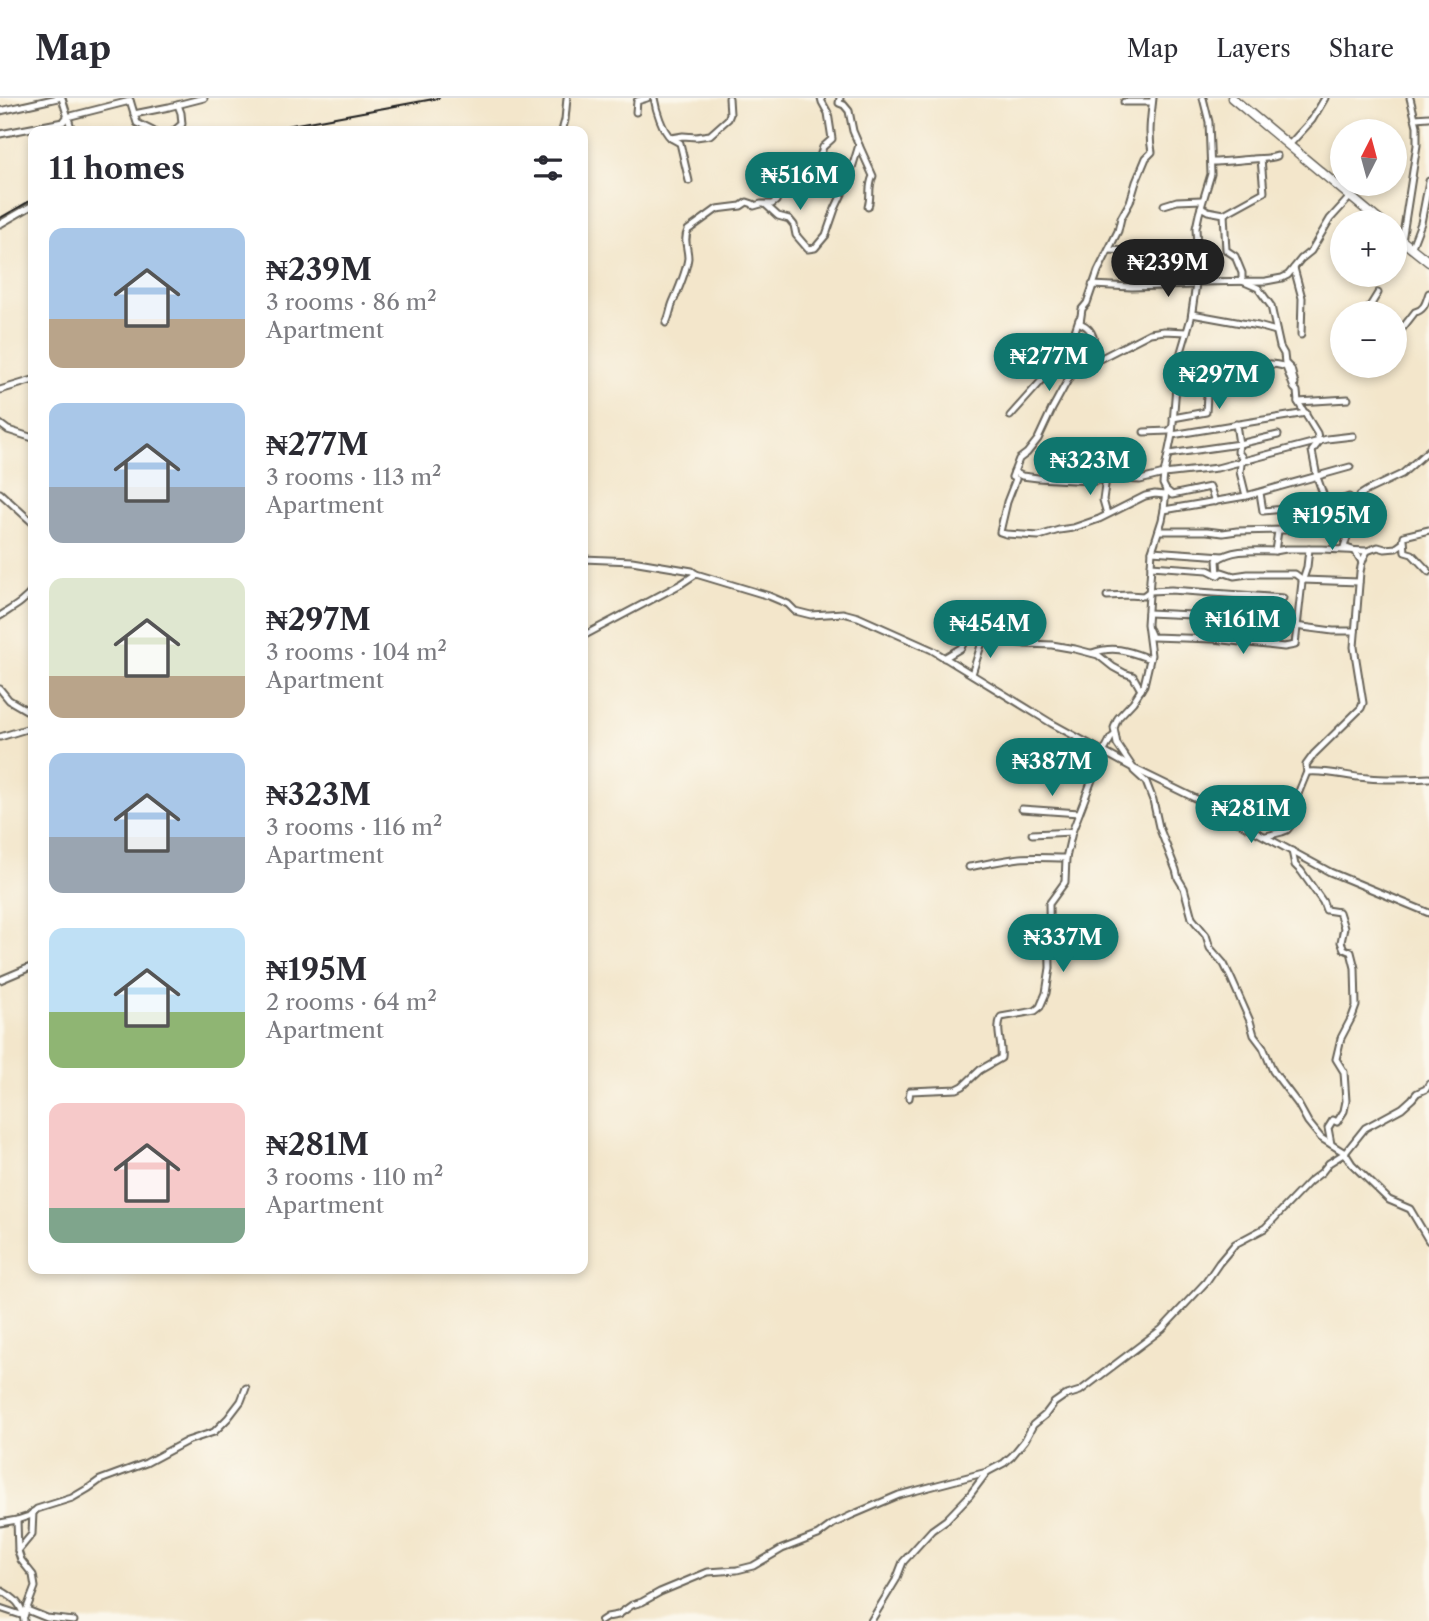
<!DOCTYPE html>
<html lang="en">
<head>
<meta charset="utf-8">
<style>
  :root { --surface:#fff; --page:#f7f7f7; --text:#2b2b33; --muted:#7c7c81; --line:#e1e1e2; --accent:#0f766e }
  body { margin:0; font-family:"Libre Caslon Text",serif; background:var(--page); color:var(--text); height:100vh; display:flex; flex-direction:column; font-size:26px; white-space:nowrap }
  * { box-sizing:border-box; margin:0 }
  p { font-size:23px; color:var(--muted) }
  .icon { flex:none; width:38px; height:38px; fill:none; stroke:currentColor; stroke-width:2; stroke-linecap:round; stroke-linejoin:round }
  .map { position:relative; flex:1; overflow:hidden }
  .details { position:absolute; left:28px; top:28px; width:560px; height:1148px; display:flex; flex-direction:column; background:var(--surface); border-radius:14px; box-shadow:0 4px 10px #0003 }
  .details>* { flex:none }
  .needle { width:46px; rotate:6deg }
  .fabs { position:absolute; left:1330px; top:21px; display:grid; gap:14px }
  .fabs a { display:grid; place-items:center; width:77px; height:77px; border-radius:50%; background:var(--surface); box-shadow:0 4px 10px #0003; font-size:35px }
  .price { position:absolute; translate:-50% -60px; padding:0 16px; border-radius:24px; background:var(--accent); color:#fff; font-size:23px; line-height:46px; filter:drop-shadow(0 2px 4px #0008) }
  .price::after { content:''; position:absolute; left:50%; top:42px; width:21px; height:16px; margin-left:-10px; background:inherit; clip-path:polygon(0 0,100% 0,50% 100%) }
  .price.current { background:#222; color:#fff }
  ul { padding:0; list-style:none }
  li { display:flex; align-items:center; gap:21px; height:175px; padding:0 21px }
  li span { display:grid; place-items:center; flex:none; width:196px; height:140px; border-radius:14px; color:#555 }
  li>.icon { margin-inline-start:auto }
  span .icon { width:84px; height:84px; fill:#fffc; stroke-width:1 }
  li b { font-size:30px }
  h2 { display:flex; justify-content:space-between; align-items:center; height:84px; padding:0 21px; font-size:30px }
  header { display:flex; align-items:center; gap:42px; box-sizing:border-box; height:98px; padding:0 35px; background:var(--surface); border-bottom:2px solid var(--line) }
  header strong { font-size:33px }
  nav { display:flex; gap:38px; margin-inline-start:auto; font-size:24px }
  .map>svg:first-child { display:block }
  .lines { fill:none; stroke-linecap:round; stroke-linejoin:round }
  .minor-casing { stroke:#676359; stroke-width:9 }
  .highway-casing { stroke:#676359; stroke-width:11 }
  .minor { stroke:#fff; stroke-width:5 }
  .highway { stroke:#fff; stroke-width:8 }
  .rail { stroke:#1c1c1c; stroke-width:2 }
</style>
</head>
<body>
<header>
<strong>Map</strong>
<nav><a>Map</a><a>Layers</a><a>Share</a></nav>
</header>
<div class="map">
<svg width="1429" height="1523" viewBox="0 0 1429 1523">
  <rect width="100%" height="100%" fill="#fbf7ec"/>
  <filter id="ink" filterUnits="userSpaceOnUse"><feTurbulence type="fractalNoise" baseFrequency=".0143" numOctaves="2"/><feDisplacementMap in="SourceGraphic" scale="14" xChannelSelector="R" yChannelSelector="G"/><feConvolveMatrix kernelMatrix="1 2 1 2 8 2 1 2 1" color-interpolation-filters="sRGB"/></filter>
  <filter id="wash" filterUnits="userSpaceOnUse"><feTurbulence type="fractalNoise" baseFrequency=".00686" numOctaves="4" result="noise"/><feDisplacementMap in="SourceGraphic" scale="28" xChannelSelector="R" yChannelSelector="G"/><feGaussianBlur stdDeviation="1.57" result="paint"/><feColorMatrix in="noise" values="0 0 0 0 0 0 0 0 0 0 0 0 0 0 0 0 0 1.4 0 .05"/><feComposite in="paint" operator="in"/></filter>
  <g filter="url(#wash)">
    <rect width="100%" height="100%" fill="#f3e6cb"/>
  </g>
  <g filter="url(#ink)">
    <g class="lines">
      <defs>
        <g id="minor">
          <polyline points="62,0 72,33"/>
          <path d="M654 0C656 12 662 32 671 40L683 38 696 39 710 37 728 21 730 16 729 0"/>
          <polyline points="1203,0 1209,24 1211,76 1199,116 1196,130 1198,170 1195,193 1191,220 1178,264 1172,337 1164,376 1163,386 1166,392 1164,412 1162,422 1152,453 1147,526 1151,557 1144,587 1133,604 1118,620 1114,630 1117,646 1133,670 1215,710 1249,730 1330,774 1429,815"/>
          <polyline points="130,2 137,25 153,33"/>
          <polyline points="1124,4 1152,4"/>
          <polyline points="0,13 58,0"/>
          <polyline points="636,14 637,3 647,0"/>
          <polyline points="134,16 169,9 204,0"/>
          <polyline points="1415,20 1429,19"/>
          <polyline points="174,33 182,26 181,15 178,7"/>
          <polyline points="562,33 565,22 567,0"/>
          <polyline points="0,36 63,24 67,19 130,3"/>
          <polyline points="671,40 680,45 689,83"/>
          <path d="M859 47 873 78C867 91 872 97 868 109"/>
          <polyline points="1289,47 1312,22 1325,0"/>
          <path d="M1211 64C1226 64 1239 62 1253 61 1262 60 1269 61 1277 58"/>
          <polyline points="766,107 778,118 789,121 794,127 796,137 808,151 815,150 826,137 835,111 848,83 859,47 853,33 849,13 844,7 839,5 840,0"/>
          <polyline points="1164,107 1177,103 1202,102"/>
          <polyline points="1201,109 1208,113 1224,116 1226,152 1235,158 1242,175 1242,183 1258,190 1271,208 1280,249 1284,256 1285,265 1291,271 1295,286"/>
          <polyline points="1224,116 1264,94 1261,61"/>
          <polyline points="0,126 33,107"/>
          <polyline points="1402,143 1417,47 1417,28 1410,0"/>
          <polyline points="1411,151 1421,125 1429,83"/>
          <polyline points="1109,152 1165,155 1198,152"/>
          <polyline points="1294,170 1302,200 1301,237"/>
          <polyline points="1092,187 1132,189 1191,187 1196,184 1266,183 1282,180 1288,177 1301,161 1311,153 1330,121 1350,99"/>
          <polyline points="1372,215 1370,208 1378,195"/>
          <polyline points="1192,216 1258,228 1276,233"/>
          <path d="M666 225C670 218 670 211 673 204 679 190 686 175 688 160 688 150 683 142 688 132L717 111 741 108 747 104 753 106 754 108 761 106H772L776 103 780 94C787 93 798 92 804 87 810 82 807 78 815 74L823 49 832 41 828 15 822 4 821 0"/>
          <path d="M1395 233 1401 232 1415 214C1425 212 1426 203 1429 195"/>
          <path d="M1093 264C1094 247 1098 233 1080 225L1082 211 1087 205 1098 173 1118 133 1121 120 1130 104 1136 84 1146 60 1152 54C1148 35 1151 19 1153 0"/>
          <path d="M1178 264C1191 266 1204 268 1218 268 1238 269 1267 262 1286 269L1294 290 1297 293 1298 304 1317 335 1319 344 1312 353 1317 379 1327 407 1323 413 1326 431 1339 432 1348 436"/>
          <polyline points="0,292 33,282"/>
          <polyline points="1298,304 1348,301"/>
          <polyline points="1010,318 1061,261 1072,242 1079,221"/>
          <polyline points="1173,320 1206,314 1208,281 1199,267"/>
          <polyline points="0,326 8,332 33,340"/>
          <polyline points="1236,326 1239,346 1238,354 1242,359 1240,374 1246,398"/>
          <polyline points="1144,334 1169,333 1172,330"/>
          <polyline points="1172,337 1306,315"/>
          <polyline points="1169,356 1239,346 1278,337"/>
          <polyline points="1014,374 1022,378 1038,380 1072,382 1096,383 1106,380 1140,382 1164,376 1217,370 1327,341 1353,338"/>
          <polyline points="1106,380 1103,402 1107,416"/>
          <polyline points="1166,392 1172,397 1210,389 1215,404"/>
          <polyline points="0,395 33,425"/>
          <polyline points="1260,395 1263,413 1327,407 1349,399"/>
          <polyline points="1164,397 1155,396 1145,398 1099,421 1073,430 1059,432 1039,438 1006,436 1000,434 1007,404 1016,381 1012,379 1019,361 1027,355 1038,341 1052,311 1070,278 1084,269 1150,235 1164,233 1187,234"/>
          <polyline points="1164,412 1246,398 1350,369"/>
          <polyline points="1159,433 1207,433 1223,435 1237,433 1326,431"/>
          <polyline points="1278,433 1275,453 1286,451 1322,451 1367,453 1378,449 1385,451 1396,450 1403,445 1404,438 1429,432"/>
          <polyline points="1404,441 1405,454 1412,456 1429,474"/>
          <polyline points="1152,453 1223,458"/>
          <polyline points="583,461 632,463 692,473 696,476 769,498 788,506 795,513 811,517 843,515 858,519 932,552 1051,625 1133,670 1134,673 1146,684 1153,702 1159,729 1176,772 1178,780 1184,790 1192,820 1206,837 1210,850 1224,866 1231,880 1250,923 1254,937 1263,949 1273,973 1298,1006 1308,1024 1321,1040 1345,1055 1352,1066 1389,1102 1410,1111 1429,1143"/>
          <polyline points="1362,464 1355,453 1344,449 1348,436 1348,421 1358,417 1360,397 1368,392 1402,376 1429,352"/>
          <polyline points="1151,468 1208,472 1218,477 1222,474 1234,478 1248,476 1295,476 1303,482 1359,484"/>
          <path d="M1218 477 1217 462C1233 450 1256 453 1275 453"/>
          <polyline points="1107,498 1129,497 1143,498 1150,493 1171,492 1283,500"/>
          <polyline points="1148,515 1258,520 1291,526 1297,526 1297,521"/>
          <path d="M0 518C12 510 24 504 33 492"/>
          <polyline points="1295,528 1333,533 1355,533"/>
          <polyline points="1149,532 1152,539 1214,541 1284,549 1295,547 1302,484 1307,469 1309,451"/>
          <polyline points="583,538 681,486 696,476"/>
          <path d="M1092 555C1115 547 1128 553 1150 561"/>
          <polyline points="944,560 961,550 965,542 990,540 1026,546 1052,547 1075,551 1098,557 1113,569 1124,575 1133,578 1141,592"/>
          <polyline points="972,576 983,541"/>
          <polyline points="0,591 9,602 33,616"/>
          <polyline points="0,639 33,629"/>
          <polyline points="1006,663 1095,670"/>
          <path d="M1307 674C1328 672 1347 679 1368 680 1388 682 1409 681 1429 680"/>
          <polyline points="1022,711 1079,715"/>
          <polyline points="1032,736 1072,734"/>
          <polyline points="1266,738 1282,734 1287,732 1291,727 1298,696 1307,674 1306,667 1314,656 1361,610 1363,605 1354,549 1360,474 1362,464 1367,453"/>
          <polyline points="1292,753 1295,767 1301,773 1323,804 1326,812 1339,814 1344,830 1341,844 1344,851 1351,854 1355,870 1356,908 1352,919 1341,940 1336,961 1344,974 1346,1003 1344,1013 1337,1024 1333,1022 1328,1030 1331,1046"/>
          <path d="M969 769C985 766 1003 762 1020 760 1035 759 1051 760 1066 760"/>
          <polyline points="0,882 33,868"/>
          <path d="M909 1000 910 993 957 991 963 988 980 972 1001 960C1003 946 995 933 1001 919L1035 913 1040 909 1046 895 1050 870 1049 806 1065 784 1066 760 1072 734 1095 674V670L1111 640 1115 637"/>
          <polyline points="17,1422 18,1453 21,1462 33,1477 35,1489 24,1518"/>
          <polyline points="0,1425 17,1422 29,1418 37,1411 72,1400 89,1390 100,1382 146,1365 187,1343 214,1334 228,1320 241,1303 246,1290"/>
          <polyline points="18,1453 32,1436 33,1414"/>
          <path d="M0 1492C14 1500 23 1506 24 1523"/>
          <polyline points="0,1510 24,1518"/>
          <polyline points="27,1512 47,1520 74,1523"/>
          <polyline points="601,1523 607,1519 618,1517 632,1507 642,1504 660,1494 708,1474 737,1472 753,1468 782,1451 818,1437 833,1426 852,1417 899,1397 987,1374 1004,1365 1012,1358 1025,1342 1033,1327 1045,1317 1054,1305 1064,1298 1080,1293 1162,1231 1206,1184 1219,1165 1235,1146 1265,1130 1309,1084 1322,1074 1329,1065 1345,1055 1365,1030 1402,1010 1412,1001 1417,995 1426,991 1429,986"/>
          <polyline points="871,1523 896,1482 903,1464 932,1432 946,1422 969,1398 987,1374"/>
        </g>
        <g id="highway">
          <polyline points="1232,0 1381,124"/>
          <polyline points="1395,137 1429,164"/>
        </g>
      </defs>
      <use href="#minor" class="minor-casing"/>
      <use href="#highway" class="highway-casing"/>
      <use href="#minor" class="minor"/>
      <use href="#highway" class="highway"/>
      <g class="rail">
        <polyline points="259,33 439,0"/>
        <polyline points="0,120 33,101"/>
      </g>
    </g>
  </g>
</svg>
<div class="fabs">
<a><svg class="needle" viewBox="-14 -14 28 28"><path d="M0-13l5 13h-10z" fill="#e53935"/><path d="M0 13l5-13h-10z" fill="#7c7c81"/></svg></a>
<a>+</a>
<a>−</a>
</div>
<b class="price" style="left:800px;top:114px">₦516M</b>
<b class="price current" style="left:1168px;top:201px">₦239M</b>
<b class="price" style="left:1049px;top:295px">₦277M</b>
<b class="price" style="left:1219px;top:313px">₦297M</b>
<b class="price" style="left:1090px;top:399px">₦323M</b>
<b class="price" style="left:1332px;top:454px">₦195M</b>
<b class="price" style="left:1243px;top:558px">₦161M</b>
<b class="price" style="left:990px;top:562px">₦454M</b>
<b class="price" style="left:1052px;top:700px">₦387M</b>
<b class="price" style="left:1251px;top:747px">₦281M</b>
<b class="price" style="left:1063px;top:876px">₦337M</b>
<section class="details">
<h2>11 homes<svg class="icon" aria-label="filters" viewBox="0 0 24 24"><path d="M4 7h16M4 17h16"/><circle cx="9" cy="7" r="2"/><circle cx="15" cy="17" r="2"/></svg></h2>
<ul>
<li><span style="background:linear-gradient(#a9c7e8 65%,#b9a48a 0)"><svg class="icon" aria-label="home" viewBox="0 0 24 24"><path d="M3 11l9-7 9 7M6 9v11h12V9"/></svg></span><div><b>₦239M</b><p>3 rooms · 86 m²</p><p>Apartment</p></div></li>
<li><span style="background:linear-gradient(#a9c7e8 60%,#9aa5b1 0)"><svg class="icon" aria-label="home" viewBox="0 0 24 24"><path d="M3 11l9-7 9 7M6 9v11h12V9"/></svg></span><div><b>₦277M</b><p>3 rooms · 113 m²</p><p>Apartment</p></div></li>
<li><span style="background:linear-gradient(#dfe7d0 70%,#b9a48a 0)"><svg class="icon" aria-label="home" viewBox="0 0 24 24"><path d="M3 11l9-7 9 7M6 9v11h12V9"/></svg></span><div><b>₦297M</b><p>3 rooms · 104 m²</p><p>Apartment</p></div></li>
<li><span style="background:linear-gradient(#a9c7e8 60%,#9aa5b1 0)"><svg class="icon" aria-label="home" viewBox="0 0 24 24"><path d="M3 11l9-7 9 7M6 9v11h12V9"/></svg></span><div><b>₦323M</b><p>3 rooms · 116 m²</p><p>Apartment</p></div></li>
<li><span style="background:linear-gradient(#bfe0f5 60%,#8fb573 0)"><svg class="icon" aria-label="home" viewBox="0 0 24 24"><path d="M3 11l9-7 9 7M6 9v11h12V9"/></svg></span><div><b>₦195M</b><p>2 rooms · 64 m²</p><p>Apartment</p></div></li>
<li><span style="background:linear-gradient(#f6c9c9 75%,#7fa58c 0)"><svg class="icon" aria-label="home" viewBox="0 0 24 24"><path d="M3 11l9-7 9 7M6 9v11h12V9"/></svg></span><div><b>₦281M</b><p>3 rooms · 110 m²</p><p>Apartment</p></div></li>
</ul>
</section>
</div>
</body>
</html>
